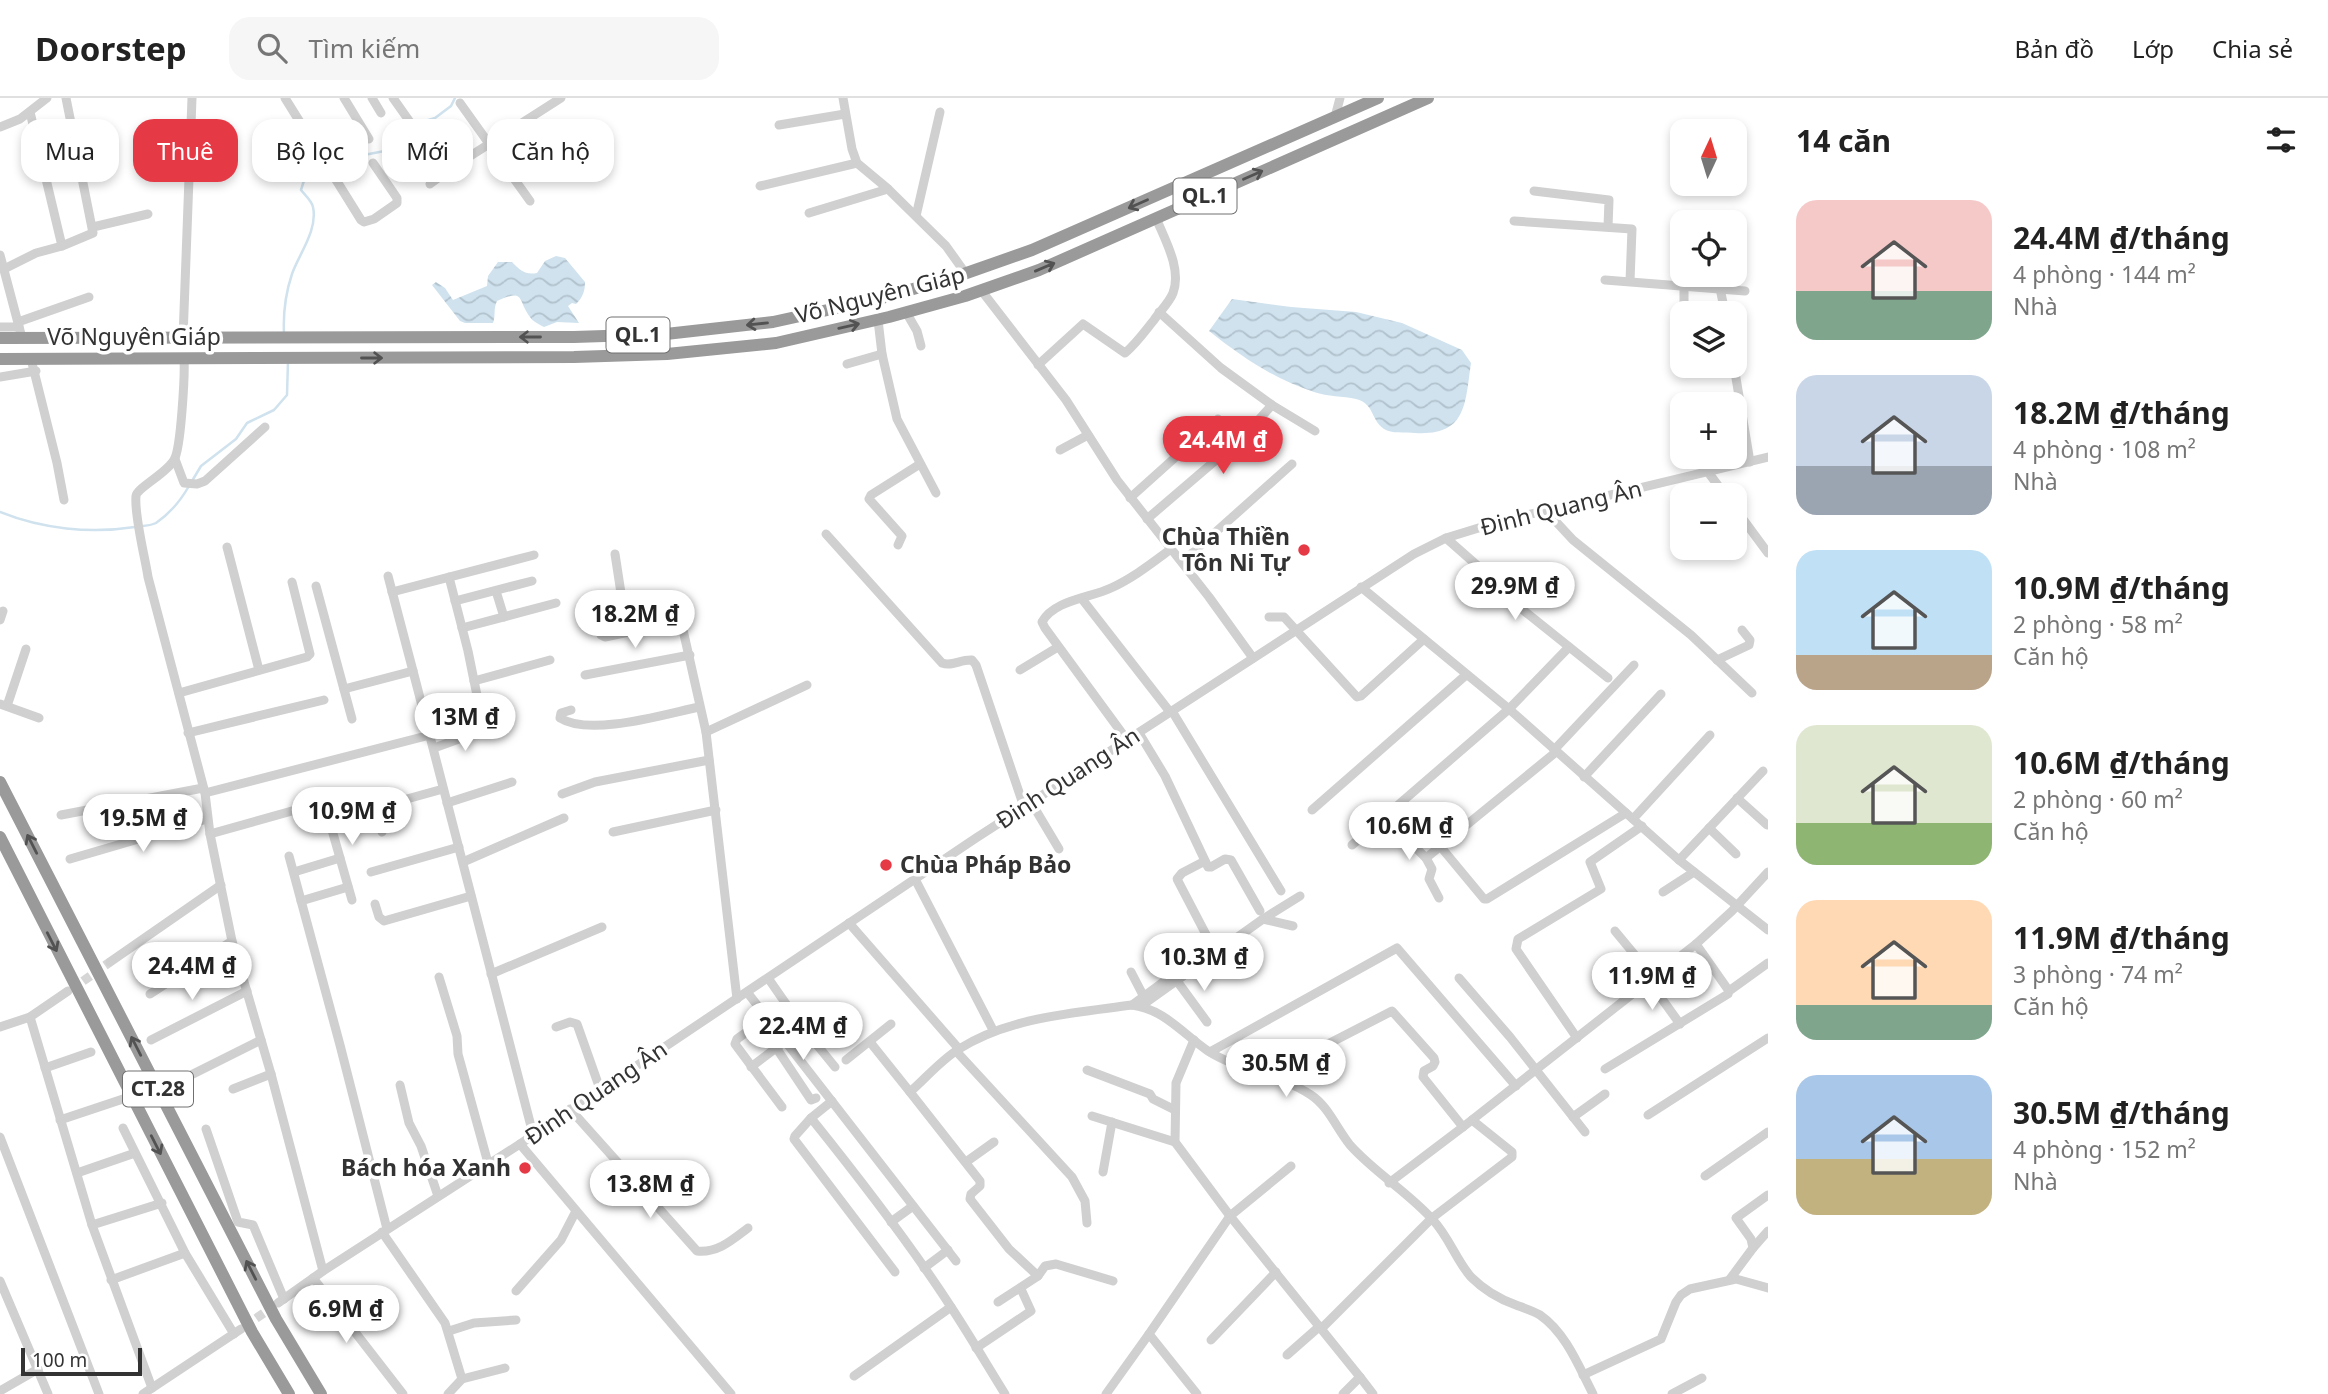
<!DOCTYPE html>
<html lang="vi">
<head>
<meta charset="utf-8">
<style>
  :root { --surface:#fff; --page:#f6f6f6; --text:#222; --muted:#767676; --line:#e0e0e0; --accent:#e63946 }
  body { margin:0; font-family:"Noto Sans",sans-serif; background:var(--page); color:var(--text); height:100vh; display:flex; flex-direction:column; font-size:26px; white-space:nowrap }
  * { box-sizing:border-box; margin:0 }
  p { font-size:23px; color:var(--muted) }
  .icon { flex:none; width:38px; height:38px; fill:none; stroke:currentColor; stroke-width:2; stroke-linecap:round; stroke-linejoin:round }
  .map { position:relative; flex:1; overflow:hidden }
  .drawer { display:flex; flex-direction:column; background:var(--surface); width:560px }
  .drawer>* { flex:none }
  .hud { position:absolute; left:21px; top:21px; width:665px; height:63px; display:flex; gap:14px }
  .needle { width:46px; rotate:4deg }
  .fabs { position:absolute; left:1670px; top:21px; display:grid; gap:14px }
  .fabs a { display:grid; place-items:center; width:77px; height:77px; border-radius:14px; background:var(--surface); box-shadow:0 4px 10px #0003; font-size:35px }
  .scale { position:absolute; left:21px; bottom:18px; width:121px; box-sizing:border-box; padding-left:7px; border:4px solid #333; border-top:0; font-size:19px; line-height:24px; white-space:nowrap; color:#333; -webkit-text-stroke:5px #fff; paint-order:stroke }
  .price { position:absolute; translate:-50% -60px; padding:0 16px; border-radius:24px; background:#fff; color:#222; font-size:23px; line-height:46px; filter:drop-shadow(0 2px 4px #0008) }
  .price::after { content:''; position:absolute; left:50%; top:42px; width:21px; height:16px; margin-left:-10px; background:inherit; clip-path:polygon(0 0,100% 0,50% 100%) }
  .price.current { background:var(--accent); color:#fff }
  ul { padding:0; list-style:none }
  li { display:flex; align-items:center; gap:21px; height:175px; padding:0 28px }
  li span { display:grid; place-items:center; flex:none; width:196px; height:140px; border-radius:21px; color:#555 }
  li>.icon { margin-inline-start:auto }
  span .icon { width:84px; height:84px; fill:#fffc; stroke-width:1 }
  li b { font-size:30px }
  h2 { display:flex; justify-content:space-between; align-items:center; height:84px; padding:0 28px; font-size:30px }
  .chip { padding:0 24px; border-radius:21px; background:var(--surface); box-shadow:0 4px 10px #0003; font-size:24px; line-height:63px }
  .chip.current { background:var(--accent); color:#fff }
  header { display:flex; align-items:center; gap:42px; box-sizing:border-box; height:98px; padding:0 35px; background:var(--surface); border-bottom:2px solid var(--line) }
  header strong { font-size:33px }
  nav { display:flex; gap:38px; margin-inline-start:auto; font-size:24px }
  .search { width:490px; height:63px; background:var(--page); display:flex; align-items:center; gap:18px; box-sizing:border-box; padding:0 24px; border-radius:21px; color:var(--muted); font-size:26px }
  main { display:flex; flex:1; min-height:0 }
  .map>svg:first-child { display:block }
  .water { fill:url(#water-waves) }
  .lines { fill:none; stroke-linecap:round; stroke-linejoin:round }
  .stream { stroke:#cfe2ee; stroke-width:2.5 }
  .minor-tunnel { stroke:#d6d6d6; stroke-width:9; stroke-dasharray:9 4.5; stroke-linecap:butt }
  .minor { stroke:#d0d0d0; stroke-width:9 }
  .highway { stroke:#9a9a9a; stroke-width:12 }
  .oneway { stroke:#525252 }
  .poi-dot { fill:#e63946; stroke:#fff; stroke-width:2.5 }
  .labels { text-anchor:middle; stroke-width:7; stroke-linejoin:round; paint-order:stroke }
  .shield { fill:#fff; stroke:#707070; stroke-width:2 }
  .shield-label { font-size:21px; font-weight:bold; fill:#333 }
  .street-label { font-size:23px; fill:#333; stroke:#fff }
  .poi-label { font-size:23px; font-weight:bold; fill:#333; stroke:#fff; text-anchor:end }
</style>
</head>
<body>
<header>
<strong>Doorstep</strong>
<div class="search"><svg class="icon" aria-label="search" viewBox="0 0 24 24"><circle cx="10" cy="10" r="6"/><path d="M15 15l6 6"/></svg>Tìm kiếm</div>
<nav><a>Bản đồ</a><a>Lớp</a><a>Chia sẻ</a></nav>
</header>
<main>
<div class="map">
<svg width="1768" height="1296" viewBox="0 0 1768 1296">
  <defs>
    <pattern id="water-waves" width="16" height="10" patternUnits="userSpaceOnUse" patternTransform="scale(1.75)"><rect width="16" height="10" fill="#cfe2ee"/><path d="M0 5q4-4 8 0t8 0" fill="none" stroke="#b2c2cd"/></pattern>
  </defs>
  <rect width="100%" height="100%" fill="#fff"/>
  <g class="water">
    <path d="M556 158 565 160 585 184C585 193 583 199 576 206L572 205 568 208 579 225 557 224 544 229C539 226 533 224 530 219 517 202 526 190 497 203 493 211 496 217 493 225H465L460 223 432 187 436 184 445 190 453 202 487 188 488 178 498 164H512C521 173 525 177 537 175L545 163Z"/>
    <path d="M1232 201 1291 209 1356 214 1402 225 1462 252 1471 265C1465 306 1467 338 1415 335 1406 334 1391 336 1384 331 1370 321 1375 306 1356 301 1343 298 1328 299 1314 294 1274 281 1242 259 1209 233Z"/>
  </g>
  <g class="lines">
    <g class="stream">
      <polyline points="328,64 400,50 422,24 435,20 451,8 455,0"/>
      <path d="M284 235C283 214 285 197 292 176 299 156 318 132 313 109 312 103 305 97 301 92L307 73 322 66"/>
      <polyline points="192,383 201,368 236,341 247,325 274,312 287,297 288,263"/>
      <path d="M0 414C42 431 90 436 135 429 142 428 150 428 156 425 169 416 181 402 189 388"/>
    </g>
    <g class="minor-tunnel">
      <polyline points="72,891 110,864"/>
      <polyline points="245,1228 274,1208"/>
    </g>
    <g class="minor">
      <polyline points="285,0 361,122 364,124 374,121 397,105 397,100 373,65"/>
      <polyline points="344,0 369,41"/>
      <polyline points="372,0 381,15"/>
      <polyline points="393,0 410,24 421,33 453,69"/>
      <polyline points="843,0 852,51 857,65 887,90 946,148 966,176"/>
      <polyline points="460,5 530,103"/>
      <polyline points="30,14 62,148"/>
      <polyline points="1335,19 1340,0"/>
      <polyline points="779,27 845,16"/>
      <polyline points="0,29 20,21 47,0"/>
      <polyline points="430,86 453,69 561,0"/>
      <polyline points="760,88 857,65"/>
      <polyline points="1534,93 1609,102 1608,129"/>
      <polyline points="809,115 888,91"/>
      <polyline points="916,118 940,14"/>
      <polyline points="1514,123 1632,131 1630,183"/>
      <polyline points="93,129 148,116"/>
      <polyline points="0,157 22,240"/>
      <polyline points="4,171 36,155 62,148 93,135 66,0"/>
      <polyline points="1605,182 1745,193"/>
      <polyline points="1720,190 1725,215"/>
      <polyline points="981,192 1066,302 1117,382 1209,499 1253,560"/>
      <polyline points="906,214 917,233 921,248"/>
      <polyline points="1159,214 1221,270 1272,307 1315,333"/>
      <polyline points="1684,215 1684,177"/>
      <polyline points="878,222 882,256 897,321 936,395"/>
      <polyline points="18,224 89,199"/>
      <polyline points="0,229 19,229"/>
      <polyline points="183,240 192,0"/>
      <path d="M184 260C185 276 181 351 174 362 167 375 137 390 136 398 134 417 145 459 148 479L205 695 210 736 232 843 271 976 323 1173"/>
      <polyline points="31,261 57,365 64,402"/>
      <polyline points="847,266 882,256"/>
      <path d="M1038 267 1083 226 1125 255C1136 246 1145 233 1154 222 1160 213 1169 205 1173 195 1182 171 1165 142 1156 120"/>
      <polyline points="1734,268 1750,364"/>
      <polyline points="0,279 36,273"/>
      <polyline points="1060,352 1088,337"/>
      <polyline points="175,361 184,385 197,386 205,383 265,329"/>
      <polyline points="1708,374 1725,397"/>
      <polyline points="1130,400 1218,321"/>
      <polyline points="1734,409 1768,455"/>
      <polyline points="1547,414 1573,442 1691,537 1752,595"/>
      <polyline points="1147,421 1244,338 1272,307"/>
      <path d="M826 436 942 565C952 569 961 561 972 562L976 567 1024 709"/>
      <polyline points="1446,440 1513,499 1523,512 1608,580"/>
      <polyline points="898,447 902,438 869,401 871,397 920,366"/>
      <polyline points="227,449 259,572"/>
      <polyline points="615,456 627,534"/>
      <polyline points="1182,464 1292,366"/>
      <polyline points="388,478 413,573"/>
      <polyline points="316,488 352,621"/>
      <polyline points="1361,489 1509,611 1679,762 1768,832"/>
      <polyline points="496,493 504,519"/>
      <polyline points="392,494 534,457"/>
      <polyline points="1082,501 1170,614"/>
      <polyline points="455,503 532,483"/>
      <polyline points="598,515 601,537 605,539 681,523 706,634 737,901"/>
      <polyline points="1269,519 1284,519 1357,599 1361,598 1424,541"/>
      <polyline points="0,522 3,513"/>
      <polyline points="462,530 556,505"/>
      <polyline points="1717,562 1749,547 1750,542 1742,532"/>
      <polyline points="1020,572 1058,549"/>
      <polyline points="585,577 690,557"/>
      <polyline points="474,583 550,562"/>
      <polyline points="344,591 413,573 533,1036"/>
      <polyline points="179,595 307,559 310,556 292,484"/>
      <polyline points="0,606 39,620"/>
      <polyline points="7,608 26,551"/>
      <path d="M571 612 561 615 560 620C590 639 665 616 699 609"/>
      <polyline points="1172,613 1281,793"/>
      <polyline points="706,634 807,587"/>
      <polyline points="188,635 324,602"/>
      <polyline points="1139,635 1165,678 1208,769 1211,769 1225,761 1231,762 1260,813"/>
      <path d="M1127 642 1045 530 1042 524C1054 502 1090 500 1111 490 1133 480 1152 465 1171 451"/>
      <polyline points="434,650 478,634 482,632 483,627 468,553 449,479"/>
      <polyline points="1554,652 1634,567"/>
      <polyline points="1584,679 1661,596"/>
      <polyline points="205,695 430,637"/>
      <polyline points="562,696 595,684 709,662"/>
      <polyline points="1737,700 1767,727"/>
      <polyline points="324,704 352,802"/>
      <polyline points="1031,704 1059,751"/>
      <polyline points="447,705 512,684"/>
      <polyline points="1312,712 1466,577"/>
      <polyline points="61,717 203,690"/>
      <polyline points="1385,719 1426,760 1432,771 1429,781 1439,800"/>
      <polyline points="1633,721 1710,637"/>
      <polyline points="1709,730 1736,756"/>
      <polyline points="382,734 376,714 378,709 443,691"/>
      <polyline points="613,734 716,712"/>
      <polyline points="210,736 356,695"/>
      <polyline points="1352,747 1509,611 1569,549"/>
      <polyline points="1440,748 1484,801 1487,801 1626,715"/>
      <polyline points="289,758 340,947 387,1131"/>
      <polyline points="1426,760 1556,654"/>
      <polyline points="70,761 207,721"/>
      <polyline points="1679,762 1763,673"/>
      <polyline points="463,764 564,720"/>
      <polyline points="294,774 340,760"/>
      <polyline points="371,774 459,749"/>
      <polyline points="915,781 993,932"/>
      <polyline points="1663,794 1694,774"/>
      <polyline points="301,803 348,789"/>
      <polyline points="375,806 379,819 384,823 471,798"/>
      <polyline points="1263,821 1300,798"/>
      <polyline points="849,825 959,951"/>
      <polyline points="1615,833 1654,880"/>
      <polyline points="1696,846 1729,893"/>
      <polyline points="110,864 221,787"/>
      <polyline points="1131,874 1144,899"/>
      <polyline points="491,876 602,829"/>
      <polyline points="439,879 457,938 458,956 488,1065"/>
      <polyline points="768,880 800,926 835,969"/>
      <polyline points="1459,880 1510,939 1585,1034"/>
      <polyline points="1177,883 1207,924"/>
      <polyline points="1649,883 1680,926"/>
      <polyline points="747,894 956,1163"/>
      <polyline points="150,896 232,843"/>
      <polyline points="1132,907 1212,848 1177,781 1182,775 1205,763"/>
      <polyline points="1141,908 1263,821 1293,828"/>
      <polyline points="30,919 92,1127"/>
      <polyline points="766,920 737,941 735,946 782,1009"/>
      <polyline points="0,929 30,919 68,893"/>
      <polyline points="556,929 570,924 577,926 600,991"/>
      <polyline points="1577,940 1516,851 1518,841 1601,791 1590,764 1642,728"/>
      <polyline points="151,942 247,893"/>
      <polyline points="1194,942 1176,985 1175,1044 1230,1118 1360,1279 1343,1296"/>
      <polyline points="870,944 910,994"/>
      <polyline points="816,946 850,920"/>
      <polyline points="777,951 811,1002 816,1000"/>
      <polyline points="956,953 1072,1079 1085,1103 1087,1125"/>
      <polyline points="1210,954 1397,850 1516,988"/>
      <polyline points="846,962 891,926"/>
      <polyline points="751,969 780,947"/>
      <polyline points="45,970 91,954"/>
      <polyline points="1605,971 1728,896 1729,893 1768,865"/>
      <polyline points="1087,972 1150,996 1153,1001 1175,1012"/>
      <polyline points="1266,978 1392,913 1434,960 1435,964 1433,968 1424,973 1423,979 1463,1029"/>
      <polyline points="400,987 409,1025 421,1048 438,1098"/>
      <polyline points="167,989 261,942"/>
      <polyline points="233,991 271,976"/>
      <polyline points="832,1003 811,1020 795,1038 794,1041 895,1174"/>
      <path d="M570 1011 697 1153C718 1155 732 1142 748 1130"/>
      <polyline points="1648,1017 1768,940"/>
      <polyline points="1092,1018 1175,1044"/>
      <polyline points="1573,1019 1605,996"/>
      <path d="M811 1020C860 1081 909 1144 951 1209 970 1238 987 1267 1005 1296"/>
      <polyline points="60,1022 123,1001"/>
      <polyline points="206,1031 238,1124 253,1127 284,1201"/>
      <polyline points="0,1039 99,1296"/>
      <polyline points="520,1046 731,1296"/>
      <polyline points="966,1064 994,1044"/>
      <polyline points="1103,1074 1112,1024"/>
      <polyline points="77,1075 135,1055"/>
      <polyline points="1705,1078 1768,1034"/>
      <polyline points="1389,1085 1463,1029 1696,846 1732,813 1768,774"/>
      <polyline points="891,1124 913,1108"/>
      <polyline points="382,1134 445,1225 462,1281"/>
      <polyline points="1753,1150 1768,1133"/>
      <polyline points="185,1155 234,1236"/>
      <polyline points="924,1170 948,1152"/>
      <polyline points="1038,1178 1045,1168 1056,1166 1113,1183"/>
      <polyline points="313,1180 403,1296"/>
      <polyline points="1730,1181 1753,1150 1751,1141 1736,1120 1768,1097"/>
      <polyline points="111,1182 185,1155 123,1030"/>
      <polyline points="0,1183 48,1296"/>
      <polyline points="516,1193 561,1142 576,1113"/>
      <path d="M998 1204 1038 1178 1009 1151 970 1101 971 1096 980 1088V1083L910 994C926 980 941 962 959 951 1010 919 1074 915 1132 907 1164 911 1183 936 1208 953 1239 973 1280 976 1311 997 1328 1008 1337 1031 1350 1047 1375 1075 1408 1094 1433 1122 1449 1139 1456 1162 1471 1179 1484 1192 1499 1201 1516 1207 1524 1210 1533 1213 1540 1217 1566 1235 1579 1269 1593 1296"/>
      <polyline points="278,1205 323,1173 520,1046 976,740 1414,456 1446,440 1498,424 1768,359"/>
      <polyline points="1322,1230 1432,1120 1512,1059 1512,1054 1472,1022"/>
      <polyline points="449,1233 474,1225 516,1222"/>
      <polyline points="1211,1242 1276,1174"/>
      <polyline points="976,1250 1031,1213 1021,1191"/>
      <polyline points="1287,1257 1320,1228"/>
      <polyline points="1583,1277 1661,1241 1676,1204 1681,1197 1690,1191 1736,1181 1768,1190"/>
      <polyline points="854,1278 951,1209"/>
      <polyline points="1360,1279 1373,1296"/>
      <polyline points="152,1290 92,1127 162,1105"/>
      <polyline points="0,1293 38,1271"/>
      <polyline points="143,1296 241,1231"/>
      <polyline points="448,1296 462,1281 505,1270"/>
      <polyline points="1106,1296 1149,1236"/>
      <polyline points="1197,1296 1149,1236 1230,1118 1291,1068"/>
      <polyline points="1672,1296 1702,1280"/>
    </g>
    <g class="highway">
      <polyline points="0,240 574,239 666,236 773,224 882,200 958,178 1032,152 1378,0"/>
      <polyline points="0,261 574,259 667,256 776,245 889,219 965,198 1039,172 1428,0"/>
      <polyline points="0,684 276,1221 321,1296"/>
      <polyline points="0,739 252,1234 289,1296"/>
    </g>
  </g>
  <defs><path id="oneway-shaft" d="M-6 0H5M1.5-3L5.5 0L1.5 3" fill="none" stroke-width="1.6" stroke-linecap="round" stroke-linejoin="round" transform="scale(1.75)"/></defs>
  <g class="oneway">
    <use href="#oneway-shaft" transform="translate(1253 77) rotate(-24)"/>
    <use href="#oneway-shaft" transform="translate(1138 106) rotate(156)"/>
    <use href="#oneway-shaft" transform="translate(1045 169) rotate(-23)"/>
    <use href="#oneway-shaft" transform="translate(757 226) rotate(174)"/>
    <use href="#oneway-shaft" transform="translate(849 228) rotate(-13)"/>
    <use href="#oneway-shaft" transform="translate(530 239) rotate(180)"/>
    <use href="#oneway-shaft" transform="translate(372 260)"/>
    <use href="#oneway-shaft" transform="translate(32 746) rotate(-117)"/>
    <use href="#oneway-shaft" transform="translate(52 844) rotate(63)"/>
    <use href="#oneway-shaft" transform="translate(136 948) rotate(-117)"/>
    <use href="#oneway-shaft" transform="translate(156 1047) rotate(63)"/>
    <use href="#oneway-shaft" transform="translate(251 1172) rotate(-117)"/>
  </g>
  <g class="poi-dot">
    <circle cx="1304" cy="452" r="7"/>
    <circle cx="886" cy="767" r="7"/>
    <circle cx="525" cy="1070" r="7"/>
  </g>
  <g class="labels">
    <g class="shield">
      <rect x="1173.5" y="80.5" width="63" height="35" rx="5"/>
      <rect x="606.5" y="219.5" width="63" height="35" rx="5"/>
      <rect x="123" y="973.5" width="70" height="35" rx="5"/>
    </g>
    <g class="shield-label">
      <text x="1205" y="105">QL.1</text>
      <text x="638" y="244">QL.1</text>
      <text x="158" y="998">CT.28</text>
    </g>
    <g class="street-label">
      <text transform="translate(880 197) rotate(-14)" y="8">Võ Nguyên Giáp</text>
      <text x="134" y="247">Võ Nguyên Giáp</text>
      <text transform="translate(1561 410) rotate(-14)" y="8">Đinh Quang Ân</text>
      <text transform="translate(1068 680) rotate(-33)" y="8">Đinh Quang Ân</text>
      <text transform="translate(596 995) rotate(-34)" y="8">Đinh Quang Ân</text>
    </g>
    <g class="poi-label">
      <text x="1290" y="447">Chùa Thiền<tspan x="1290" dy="26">Tôn Ni Tự</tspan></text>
      <text x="900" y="775" text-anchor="start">Chùa Pháp Bảo</text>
      <text x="511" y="1078">Bách hóa Xanh</text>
    </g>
  </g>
</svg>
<div class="fabs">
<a><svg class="needle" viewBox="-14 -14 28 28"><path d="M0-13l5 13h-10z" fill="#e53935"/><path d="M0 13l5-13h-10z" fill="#767676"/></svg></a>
<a><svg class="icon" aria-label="locate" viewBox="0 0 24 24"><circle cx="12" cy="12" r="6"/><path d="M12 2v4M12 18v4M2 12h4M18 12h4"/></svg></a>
<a><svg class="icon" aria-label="layers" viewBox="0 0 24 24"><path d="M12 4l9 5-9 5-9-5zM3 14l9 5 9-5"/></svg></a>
<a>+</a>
<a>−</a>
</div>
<div class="scale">100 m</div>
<b class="price current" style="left:1223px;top:378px">24.4M ₫</b>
<b class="price" style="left:1515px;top:524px">29.9M ₫</b>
<b class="price" style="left:635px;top:552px">18.2M ₫</b>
<b class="price" style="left:465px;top:655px">13M ₫</b>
<b class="price" style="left:352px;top:749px">10.9M ₫</b>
<b class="price" style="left:143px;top:756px">19.5M ₫</b>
<b class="price" style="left:1409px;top:764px">10.6M ₫</b>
<b class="price" style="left:1204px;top:895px">10.3M ₫</b>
<b class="price" style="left:192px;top:904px">24.4M ₫</b>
<b class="price" style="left:1652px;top:914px">11.9M ₫</b>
<b class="price" style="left:803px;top:964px">22.4M ₫</b>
<b class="price" style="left:1286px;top:1001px">30.5M ₫</b>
<b class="price" style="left:650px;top:1122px">13.8M ₫</b>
<b class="price" style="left:346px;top:1247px">6.9M ₫</b>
<div class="hud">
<a class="chip">Mua</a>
<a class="chip current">Thuê</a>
<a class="chip">Bộ lọc</a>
<a class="chip">Mới</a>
<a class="chip">Căn hộ</a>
</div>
</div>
<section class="drawer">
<h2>14 căn<svg class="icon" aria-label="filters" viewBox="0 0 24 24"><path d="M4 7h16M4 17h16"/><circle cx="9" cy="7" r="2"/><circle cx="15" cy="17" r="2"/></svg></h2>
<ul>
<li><span style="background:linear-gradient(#f6c9c9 65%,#7fa58c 0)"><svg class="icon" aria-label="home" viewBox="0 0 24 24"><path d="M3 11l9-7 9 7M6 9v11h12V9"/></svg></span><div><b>24.4M ₫/tháng</b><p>4 phòng · 144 m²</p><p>Nhà</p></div></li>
<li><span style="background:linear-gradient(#c9d6e8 65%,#9aa5b1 0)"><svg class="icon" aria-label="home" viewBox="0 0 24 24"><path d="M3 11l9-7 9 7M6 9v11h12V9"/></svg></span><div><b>18.2M ₫/tháng</b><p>4 phòng · 108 m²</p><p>Nhà</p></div></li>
<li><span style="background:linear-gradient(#bfe0f5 75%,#b9a48a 0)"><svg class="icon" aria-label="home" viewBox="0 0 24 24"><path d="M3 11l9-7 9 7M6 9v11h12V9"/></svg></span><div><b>10.9M ₫/tháng</b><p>2 phòng · 58 m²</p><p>Căn hộ</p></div></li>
<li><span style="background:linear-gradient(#dfe7d0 70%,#8fb573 0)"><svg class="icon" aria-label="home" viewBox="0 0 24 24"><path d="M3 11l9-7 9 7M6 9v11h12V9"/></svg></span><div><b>10.6M ₫/tháng</b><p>2 phòng · 60 m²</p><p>Căn hộ</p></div></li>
<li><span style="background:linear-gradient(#ffd9b3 75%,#7fa58c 0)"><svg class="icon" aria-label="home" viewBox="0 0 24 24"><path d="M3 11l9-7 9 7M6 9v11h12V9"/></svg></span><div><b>11.9M ₫/tháng</b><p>3 phòng · 74 m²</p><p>Căn hộ</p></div></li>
<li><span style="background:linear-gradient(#a9c7e8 60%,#c2b280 0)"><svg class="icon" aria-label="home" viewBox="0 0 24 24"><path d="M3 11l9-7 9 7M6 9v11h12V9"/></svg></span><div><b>30.5M ₫/tháng</b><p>4 phòng · 152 m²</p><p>Nhà</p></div></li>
</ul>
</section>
</main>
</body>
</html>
